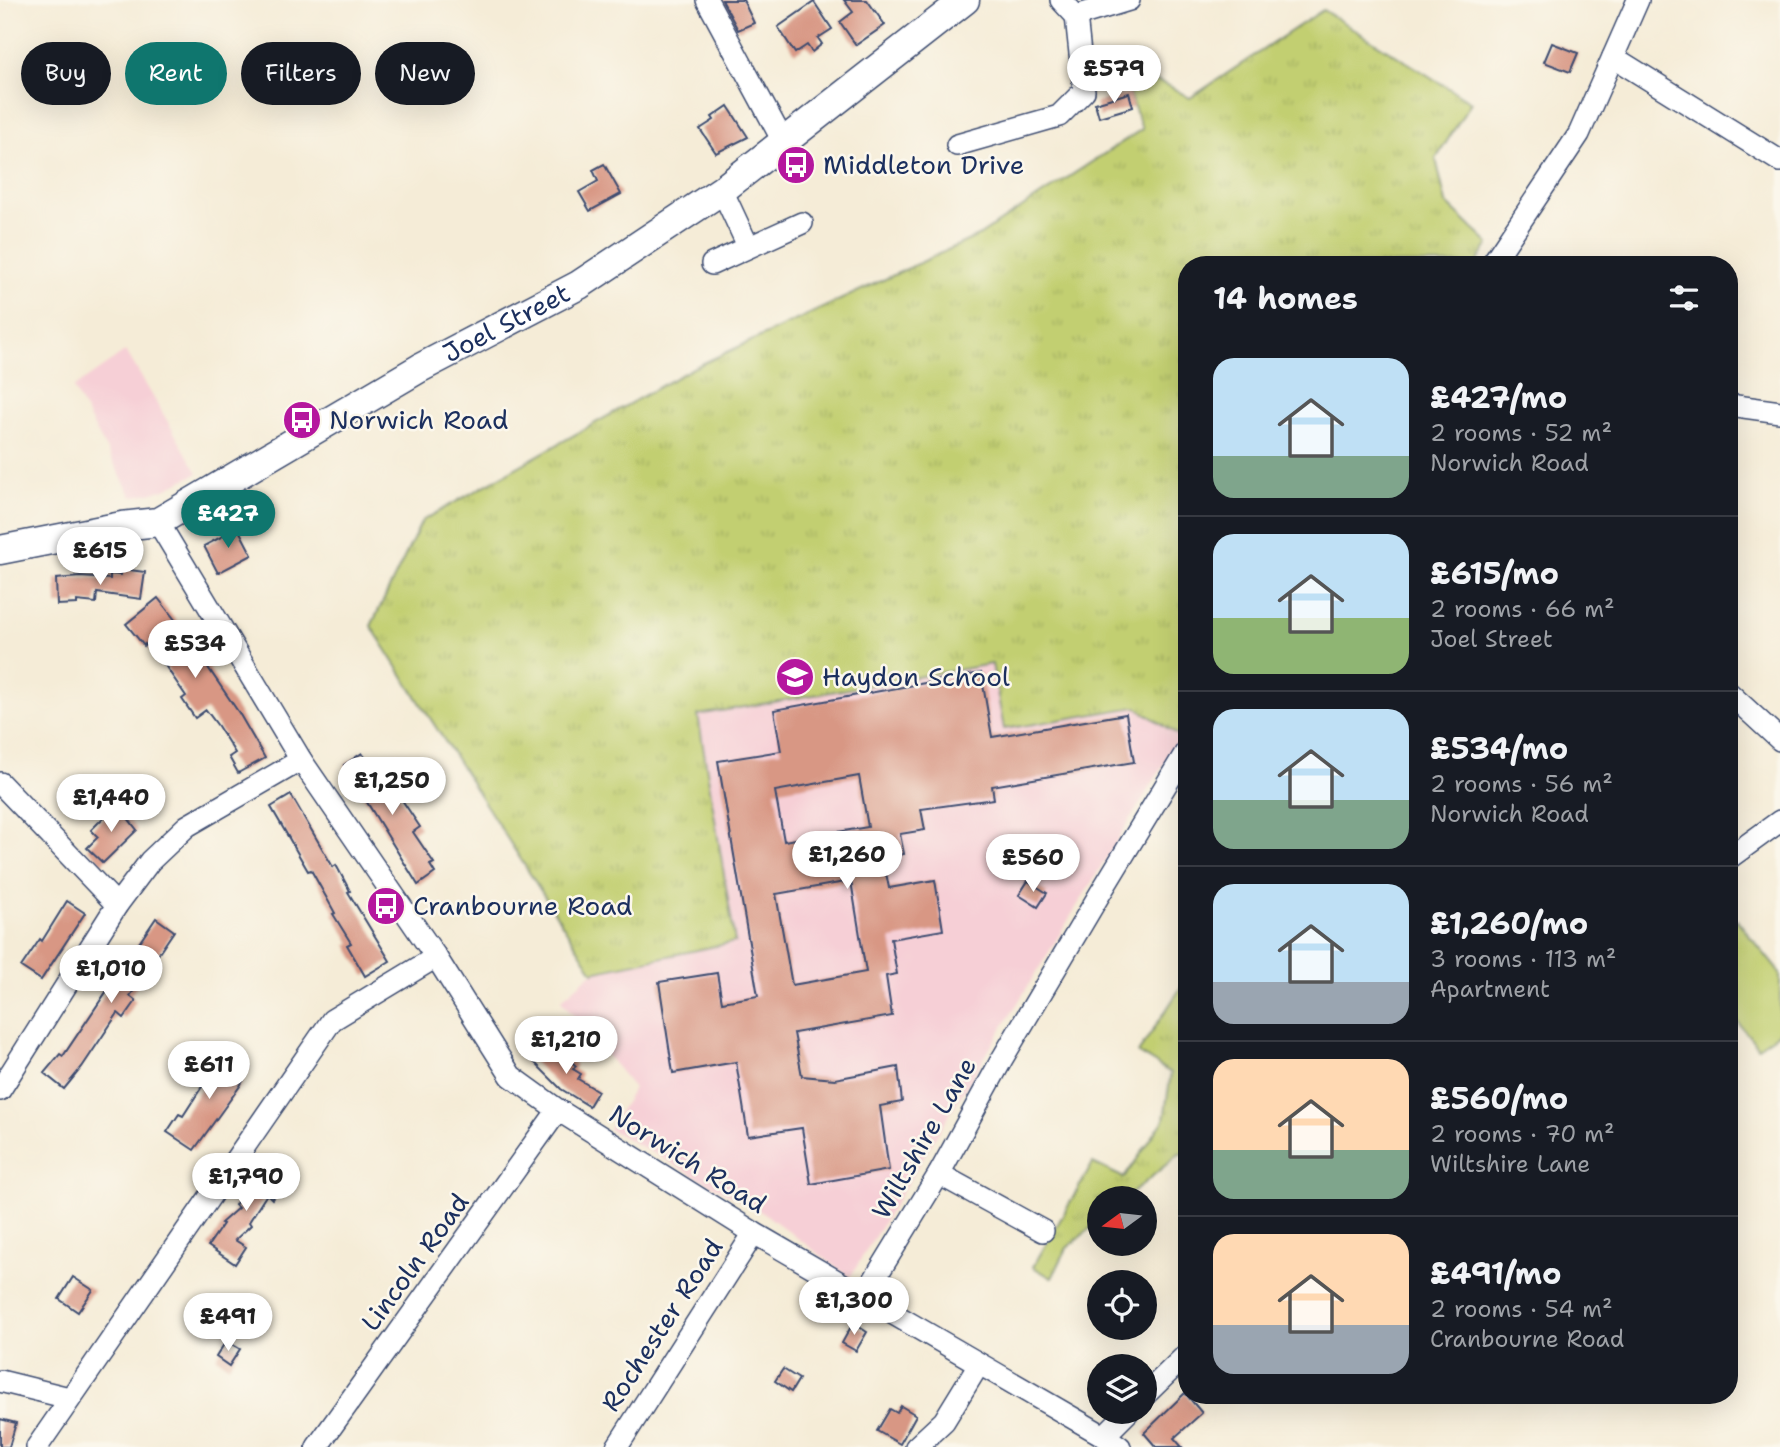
<!DOCTYPE html>
<html lang="en">
<head>
<meta charset="utf-8">
<style>
  :root { --surface:#171b24; --page:#242831; --text:#f1f3f6; --muted:#9ea1a6; --line:#363941; --accent:#0f766e }
  body { margin:0; font-family:"Shantell Sans",sans-serif; background:var(--page); color:var(--text); height:100vh; display:flex; flex-direction:column; font-size:26px; white-space:nowrap }
  * { box-sizing:border-box; margin:0 }
  p { font-size:23px; color:var(--muted) }
  .icon { flex:none; width:38px; height:38px; fill:none; stroke:currentColor; stroke-width:2; stroke-linecap:round; stroke-linejoin:round }
  .map { position:relative; flex:1; overflow:hidden }
  .drawer { position:absolute; left:1178px; top:256px; width:560px; height:1148px; display:flex; flex-direction:column; background:var(--surface); border-radius:28px; box-shadow:0 7px 28px #0002 }
  .drawer>* { flex:none }
  .guide { position:absolute; left:21px; top:42px; width:665px; height:63px; display:flex; gap:14px }
  .needle { width:46px; rotate:255deg }
  .controls { position:absolute; left:1087px; top:1186px; display:grid; gap:14px }
  .controls a { display:grid; place-items:center; width:70px; height:70px; border-radius:50%; background:var(--surface); box-shadow:0 7px 28px #0002; font-size:35px }
  .price { position:absolute; translate:-50% -60px; padding:0 16px; border-radius:24px; background:#fff; color:#222; font-size:23px; line-height:46px; filter:drop-shadow(0 2px 4px #0008) }
  .price::after { content:''; position:absolute; left:50%; top:42px; width:21px; height:16px; margin-left:-10px; background:inherit; clip-path:polygon(0 0,100% 0,50% 100%) }
  .price.current { background:var(--accent); color:#fff }
  ul { padding:0; list-style:none }
  li { display:flex; align-items:center; gap:21px; height:175px; padding:0 35px }
  li+li { border-top:2px solid var(--line) }
  li span { display:grid; place-items:center; flex:none; width:196px; height:140px; border-radius:21px; color:#555 }
  li>.icon { margin-inline-start:auto }
  span .icon { width:84px; height:84px; fill:#fffc; stroke-width:1 }
  li b { font-size:30px }
  h2 { display:flex; justify-content:space-between; align-items:center; height:84px; padding:0 35px; font-size:30px }
  .chip { padding:0 24px; border-radius:32px; background:var(--surface); box-shadow:0 7px 28px #0002; font-size:24px; line-height:63px }
  .chip.current { background:var(--accent); color:#fff }
  .map>svg:first-child { display:block }
  .built { fill:#f6cfd6 }
  .grass { fill:#c2cf71; stroke:#6e7f68; stroke-width:2 }
  .park { fill:url(#park-tufts); stroke:#6e7f68; stroke-width:2 }
  .building { fill:#d89784; fill-rule:evenodd }
  .lines { fill:none; stroke-linecap:round; stroke-linejoin:round }
  .minor-casing { stroke:#3c4b70; stroke-width:24 }
  .major-casing { stroke:#3c4b70; stroke-width:31 }
  .minor { stroke:#fff; stroke-width:21 }
  .major { stroke:#fff; stroke-width:28 }
  .labels { text-anchor:middle; stroke-width:5; stroke-linejoin:round; paint-order:stroke }
  .poi-label { font-size:26px; fill:#1b2f5e; stroke:#fbf7ec; text-anchor:start }
  .street-label { font-size:26px; fill:#1b2f5e; stroke:#fbf7ec }
</style>
</head>
<body>
<div class="map">
<svg width="1780" height="1447" viewBox="0 0 1780 1447">
  <defs>
    <pattern id="park-tufts" width="24" height="20" patternUnits="userSpaceOnUse" patternTransform="scale(1.75)"><rect width="24" height="20" fill="#c2cf71"/><path d="M3 7l-1-3M5 7V3M7 7l1-3M15 17l-1-3M17 17v-4M19 17l1-3" fill="none" stroke="#a6b264"/></pattern>
  </defs>
  <rect width="100%" height="100%" fill="#fbf7ec"/>
  <filter id="ink" filterUnits="userSpaceOnUse"><feTurbulence type="fractalNoise" baseFrequency=".0143" numOctaves="2"/><feDisplacementMap in="SourceGraphic" scale="14" xChannelSelector="R" yChannelSelector="G"/><feConvolveMatrix kernelMatrix="1 2 1 2 8 2 1 2 1" color-interpolation-filters="sRGB"/></filter>
  <filter id="wash" filterUnits="userSpaceOnUse"><feTurbulence type="fractalNoise" baseFrequency=".00686" numOctaves="4" result="noise"/><feDisplacementMap in="SourceGraphic" scale="28" xChannelSelector="R" yChannelSelector="G"/><feGaussianBlur stdDeviation="1.57" result="paint"/><feColorMatrix in="noise" values="0 0 0 0 0 0 0 0 0 0 0 0 0 0 0 0 0 1.4 0 .05"/><feComposite in="paint" operator="in"/></filter>
  <g filter="url(#wash)">
    <rect width="100%" height="100%" fill="#f5ecd7"/>
    <g class="built">
      <polygon points="1323,10 1471,102 1436,159 1446,203 1489,244 1476,264 1186,264 1186,728 850,1277 765,1214 609,1129 634,1088 561,1000 593,972 371,626 422,521 693,368 980,235"/>
      <polygon points="126,351 198,473 163,490 132,497 73,388"/>
    </g>
    <polygon class="grass" points="1737,920 1780,973 1780,1032 1758,1047 1729,1012 1729,925"/>
    <g class="park">
      <polygon points="1323,10 1471,102 1436,159 1446,203 1489,244 1476,264 1186,264 1186,728 1181,737 1136,707 1004,729 992,664 698,715 735,942 593,972 371,626 422,521 693,368 980,235 1142,129 1125,82 1130,70 1169,86 1190,98"/>
      <polygon points="1186,980 1186,1153 1179,1154 1125,1199 1099,1199 1099,1221 1067,1248 1052,1278 1033,1267 1093,1163 1124,1178 1164,1120 1171,1073 1138,1053"/>
    </g>
    <g id="blocks">
      <g class="building">
        <polygon points="722,0 743,0 754,23 738,30"/>
        <polygon points="844,0 867,0 885,25 856,45 840,22 853,12"/>
        <polygon points="814,2 832,29 818,38 822,44 812,52 807,45 795,53 778,27"/>
        <polygon points="1552,43 1578,53 1570,72 1544,62"/>
        <polygon points="1129,93 1133,107 1099,117 1095,103"/>
        <polygon points="728,106 748,137 716,153 700,129 714,120 712,117"/>
        <polygon points="604,164 621,194 590,211 579,192 598,181 593,170"/>
        <polygon points="238,528 252,555 218,573 204,546"/>
        <polygon points="122,569 145,572 141,599 97,593 96,603 77,601 77,604 57,605 56,579 80,577 110,579 110,574 120,575"/>
        <polygon points="158,598 207,661 205,663 239,713 265,758 238,773 229,757 235,753 218,726 206,710 195,718 182,699 186,696 164,664 145,644 144,646 126,624"/>
        <path d="M981 673 992 737 1126 714 1134 762 992 786 994 799 921 809 925 830 900 834 904 854 883 858 889 888 935 880 943 930 891 939 897 974 886 976 892 1016 794 1033 802 1076 835 1079 898 1067 902 1102 880 1106 889 1170 811 1184 802 1128 748 1136 736 1062 673 1073 659 982 717 973 722 1002 758 996 718 761 781 751 774 710ZM859 776 868 827 784 841 775 791ZM851 881 866 972 792 985 776 894Z"/>
        <polygon points="362,753 367,760 369,759 392,793 396,791 420,827 413,832 434,863 430,865 435,873 418,885 344,765"/>
        <polygon points="291,795 333,867 336,865 350,891 348,892 390,961 365,976 347,945 351,943 333,914 335,913 311,870 308,871 271,807"/>
        <polygon points="117,804 137,830 103,863 87,848 98,837 91,830"/>
        <polygon points="1028,881 1047,893 1038,907 1019,895"/>
        <polygon points="67,901 85,913 41,980 21,967 40,939 42,941"/>
        <polygon points="156,918 174,931 130,996 136,1001 124,1018 118,1013 82,1067 64,1089 44,1073 60,1054 63,1056"/>
        <polygon points="558,1048 576,1066 573,1069 581,1074 578,1079 598,1091 589,1106 561,1089 534,1062 544,1051 550,1056"/>
        <polygon points="220,1052 250,1068 240,1086 194,1150 167,1132 179,1114 183,1116 212,1071"/>
        <polygon points="263,1163 286,1182 272,1199 267,1194 249,1222 251,1225 235,1240 246,1247 235,1264 208,1246 223,1224 221,1223 238,1208 235,1205 251,1181 249,1179"/>
        <polygon points="73,1277 93,1290 78,1312 59,1299"/>
        <polygon points="853,1323 867,1332 856,1351 842,1343"/>
        <polygon points="226,1341 240,1349 229,1366 216,1357"/>
        <polygon points="783,1369 799,1379 791,1392 775,1381"/>
        <polygon points="1185,1393 1202,1413 1174,1438 1182,1447 1156,1447 1144,1433"/>
        <polygon points="901,1406 916,1415 900,1444 877,1431 890,1409 897,1413"/>
        <polygon points="0,1419 16,1423 9,1447 0,1447"/>
      </g>
    </g>
  </g>
  <g filter="url(#ink)">
    <use href="#blocks" fill-opacity="0" stroke="#3c4b70" stroke-width="2"/>
    <g class="lines">
      <defs>
        <g id="minor">
          <polyline points="707,0 784,143"/>
          <polyline points="1076,16 1129,0"/>
          <polyline points="1613,57 1780,161"/>
          <polyline points="957,145 1059,116 1084,91 1076,16 1061,0"/>
          <polyline points="722,190 748,246"/>
          <polyline points="712,264 802,223"/>
          <polyline points="1492,264 1579,134 1638,0"/>
          <polyline points="1729,405 1780,412"/>
          <polyline points="158,522 301,760 436,957 511,1076 558,1110 754,1233 1104,1436 1120,1447"/>
          <polyline points="1729,693 1780,740"/>
          <polyline points="0,783 117,905"/>
          <polyline points="1729,858 1780,821"/>
          <polyline points="0,1090 117,905 150,861 187,826 301,760"/>
          <polyline points="939,1174 1043,1231"/>
          <polyline points="863,1298 939,1174 1002,1059 1098,897 1186,752"/>
          <polyline points="0,1381 69,1398"/>
          <polyline points="1144,1396 1186,1355"/>
          <polyline points="1104,1436 1128,1412"/>
          <polyline points="37,1447 332,1020 436,957"/>
          <polyline points="317,1447 558,1110"/>
          <polyline points="617,1447 754,1233"/>
          <polyline points="916,1447 944,1421 979,1364"/>
        </g>
        <g id="major">
          <path id="s1" d="M0 550 122 526 158 522 420 368 579 285 722 190 965 0"/>
        </g>
      </defs>
      <use href="#minor" class="minor-casing"/>
      <use href="#major" class="major-casing"/>
      <use href="#minor" class="minor"/>
      <use href="#major" class="major"/>
    </g>
  </g>
  <defs>
    <symbol id="bus-disc" viewBox="-11 -11 22 22"><circle r="9.5" fill="#b5179e" stroke="#fbf7ec"/><path d="M-5-6H5V4H4V6H2V4H-2V6H-4V4H-5ZM-3.5-4V0h7V-4ZM-3.5 1.2v1.5H-2V1.2ZM2 1.2v1.5H3.5V1.2Z" fill="#fff"/></symbol>
    <symbol id="school-disc" viewBox="-11 -11 22 22"><circle r="9.5" fill="#b5179e" stroke="#fbf7ec"/><path d="M0-5L7-2L0 1L-7-2ZM-4 1L0 2.5L4 1V4Q0 6-4 4Z" fill="#fff"/></symbol>
  </defs>
  <g fill-rule="evenodd">
    <use href="#bus-disc" x="774" y="143" width="44" height="44"/>
    <use href="#bus-disc" x="280" y="398" width="44" height="44"/>
    <use href="#school-disc" x="773" y="655" width="44" height="44"/>
    <use href="#bus-disc" x="364" y="884" width="44" height="44"/>
  </g>
  <g class="labels">
    <g class="poi-label">
      <text x="823" y="174">Middleton Drive</text>
      <text x="329" y="429">Norwich Road</text>
      <text x="822" y="686">Haydon School</text>
      <text x="413" y="915">Cranbourne Road</text>
    </g>
    <g class="street-label">
      <text dy="9" stroke="none"><textPath href="#s1" startOffset="562">Joel Street</textPath></text>
      <text transform="translate(924 1138) rotate(-60)" y="9">Wiltshire Lane</text>
      <text transform="translate(688 1159) rotate(32)" y="9">Norwich Road</text>
      <text transform="translate(415 1262) rotate(-54)" y="9">Lincoln Road</text>
      <text transform="translate(662 1325) rotate(-57)" y="9">Rochester Road</text>
    </g>
  </g>
</svg>
<div class="controls">
<a><svg class="needle" viewBox="-14 -14 28 28"><path d="M0-13l5 13h-10z" fill="#e53935"/><path d="M0 13l5-13h-10z" fill="#9ea1a6"/></svg></a>
<a><svg class="icon" aria-label="locate" viewBox="0 0 24 24"><circle cx="12" cy="12" r="6"/><path d="M12 2v4M12 18v4M2 12h4M18 12h4"/></svg></a>
<a><svg class="icon" aria-label="layers" viewBox="0 0 24 24"><path d="M12 4l9 5-9 5-9-5zM3 14l9 5 9-5"/></svg></a>
</div>
<b class="price" style="left:1114px;top:105px">£579</b>
<b class="price current" style="left:228px;top:550px">£427</b>
<b class="price" style="left:100px;top:587px">£615</b>
<b class="price" style="left:195px;top:680px">£534</b>
<b class="price" style="left:392px;top:817px">£1,250</b>
<b class="price" style="left:111px;top:834px">£1,440</b>
<b class="price" style="left:847px;top:891px">£1,260</b>
<b class="price" style="left:1033px;top:894px">£560</b>
<b class="price" style="left:111px;top:1005px">£1,010</b>
<b class="price" style="left:566px;top:1076px">£1,210</b>
<b class="price" style="left:209px;top:1101px">£611</b>
<b class="price" style="left:246px;top:1213px">£1,790</b>
<b class="price" style="left:854px;top:1337px">£1,300</b>
<b class="price" style="left:228px;top:1353px">£491</b>
<div class="guide">
<a class="chip">Buy</a>
<a class="chip current">Rent</a>
<a class="chip">Filters</a>
<a class="chip">New</a>
</div>
<section class="drawer">
<h2>14 homes<svg class="icon" aria-label="filters" viewBox="0 0 24 24"><path d="M4 7h16M4 17h16"/><circle cx="9" cy="7" r="2"/><circle cx="15" cy="17" r="2"/></svg></h2>
<ul>
<li><span style="background:linear-gradient(#bfe0f5 70%,#7fa58c 0)"><svg class="icon" aria-label="home" viewBox="0 0 24 24"><path d="M3 11l9-7 9 7M6 9v11h12V9"/></svg></span><div><b>£427/mo</b><p>2 rooms · 52 m²</p><p>Norwich Road</p></div></li>
<li><span style="background:linear-gradient(#bfe0f5 60%,#8fb573 0)"><svg class="icon" aria-label="home" viewBox="0 0 24 24"><path d="M3 11l9-7 9 7M6 9v11h12V9"/></svg></span><div><b>£615/mo</b><p>2 rooms · 66 m²</p><p>Joel Street</p></div></li>
<li><span style="background:linear-gradient(#bfe0f5 65%,#7fa58c 0)"><svg class="icon" aria-label="home" viewBox="0 0 24 24"><path d="M3 11l9-7 9 7M6 9v11h12V9"/></svg></span><div><b>£534/mo</b><p>2 rooms · 56 m²</p><p>Norwich Road</p></div></li>
<li><span style="background:linear-gradient(#bfe0f5 70%,#9aa5b1 0)"><svg class="icon" aria-label="home" viewBox="0 0 24 24"><path d="M3 11l9-7 9 7M6 9v11h12V9"/></svg></span><div><b>£1,260/mo</b><p>3 rooms · 113 m²</p><p>Apartment</p></div></li>
<li><span style="background:linear-gradient(#ffd9b3 65%,#7fa58c 0)"><svg class="icon" aria-label="home" viewBox="0 0 24 24"><path d="M3 11l9-7 9 7M6 9v11h12V9"/></svg></span><div><b>£560/mo</b><p>2 rooms · 70 m²</p><p>Wiltshire Lane</p></div></li>
<li><span style="background:linear-gradient(#ffd9b3 65%,#9aa5b1 0)"><svg class="icon" aria-label="home" viewBox="0 0 24 24"><path d="M3 11l9-7 9 7M6 9v11h12V9"/></svg></span><div><b>£491/mo</b><p>2 rooms · 54 m²</p><p>Cranbourne Road</p></div></li>
</ul>
</section>
</div>
</body>
</html>
